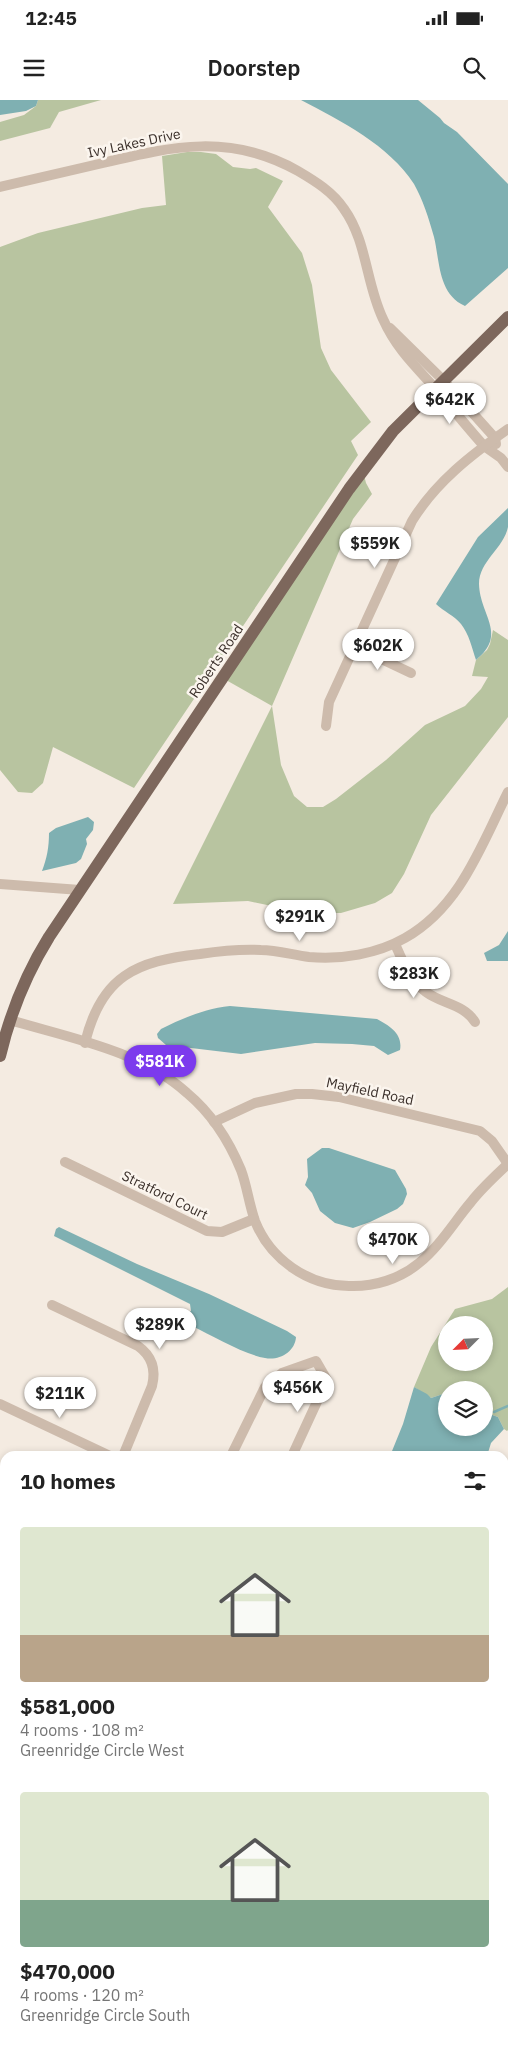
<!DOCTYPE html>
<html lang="en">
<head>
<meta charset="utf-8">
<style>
  :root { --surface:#fff; --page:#f6f6f6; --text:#222; --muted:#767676; --accent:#7c3aed }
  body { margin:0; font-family:"IBM Plex Sans",sans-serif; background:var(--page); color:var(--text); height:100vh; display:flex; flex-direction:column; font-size:19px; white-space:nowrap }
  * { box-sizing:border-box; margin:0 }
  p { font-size:16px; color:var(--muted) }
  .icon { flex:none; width:28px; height:28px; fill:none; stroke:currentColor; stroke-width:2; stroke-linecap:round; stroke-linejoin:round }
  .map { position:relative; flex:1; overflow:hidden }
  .sheet { position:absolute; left:0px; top:1351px; width:509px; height:601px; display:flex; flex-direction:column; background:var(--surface); border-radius:15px 15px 0 0; box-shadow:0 2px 8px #0003 }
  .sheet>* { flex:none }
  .needle { width:32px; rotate:246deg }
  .tools { position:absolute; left:438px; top:1216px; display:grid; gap:10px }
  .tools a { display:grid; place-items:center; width:55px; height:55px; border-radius:50%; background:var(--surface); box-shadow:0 2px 8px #0003; font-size:25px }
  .price { position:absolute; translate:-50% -42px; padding:0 11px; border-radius:18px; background:#fff; color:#222; font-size:16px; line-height:32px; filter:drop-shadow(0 1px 2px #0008) }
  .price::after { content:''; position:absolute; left:50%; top:30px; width:15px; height:11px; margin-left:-8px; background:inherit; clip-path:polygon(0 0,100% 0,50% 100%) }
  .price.active { background:var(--accent); color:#fff }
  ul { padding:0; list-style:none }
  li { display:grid; align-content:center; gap:10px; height:265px; padding:0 20px }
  li span { display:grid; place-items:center; height:155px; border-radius:5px; color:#555 }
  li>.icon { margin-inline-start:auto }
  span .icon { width:90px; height:90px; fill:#fffc; stroke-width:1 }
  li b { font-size:21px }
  h2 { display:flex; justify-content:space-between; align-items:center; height:60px; padding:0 20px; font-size:21px }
  .status { display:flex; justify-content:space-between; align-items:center; height:35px; padding:0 25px; background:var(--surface); direction:ltr }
  .status svg { height:14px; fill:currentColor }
  header { display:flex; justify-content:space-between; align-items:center; height:65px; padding:0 20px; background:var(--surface); font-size:22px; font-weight:600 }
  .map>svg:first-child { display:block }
  .green { fill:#b8c4a0; fill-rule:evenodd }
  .water { fill:#7fb0b2 }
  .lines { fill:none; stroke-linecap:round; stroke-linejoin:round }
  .stream { stroke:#7fb0b2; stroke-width:2.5 }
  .minor { stroke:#cdbbac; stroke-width:10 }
  .major { stroke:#7d675c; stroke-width:12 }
  .labels { text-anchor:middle; stroke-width:5; stroke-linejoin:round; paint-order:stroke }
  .street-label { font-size:14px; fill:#3b302b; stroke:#fbf5ee }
</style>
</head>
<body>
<div class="status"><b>12:45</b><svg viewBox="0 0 49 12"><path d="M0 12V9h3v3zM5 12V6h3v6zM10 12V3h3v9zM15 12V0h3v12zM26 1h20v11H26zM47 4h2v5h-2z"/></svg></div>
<header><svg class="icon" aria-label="menu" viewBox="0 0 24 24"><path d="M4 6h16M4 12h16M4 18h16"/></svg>Doorstep<svg class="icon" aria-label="search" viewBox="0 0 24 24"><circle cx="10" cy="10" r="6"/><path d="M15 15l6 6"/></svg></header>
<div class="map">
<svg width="508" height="1952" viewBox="0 0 508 1952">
  <rect width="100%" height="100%" fill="#f4ebe1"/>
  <g class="green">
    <polygon points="38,0 101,0 59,12 50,28 0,41 0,22 24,15 36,6"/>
    <polygon points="187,52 201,52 216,54 233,67 250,69 256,68 283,81 268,107 302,153 312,185 321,248 331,270 371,322 351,341 358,355 134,688 53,647 43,683 32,693 18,692 0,670 0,147 38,133 142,108 166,105 162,56"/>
    <polygon points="364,375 366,383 372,394 353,419 272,606 281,665 294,696 307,707 323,707 336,699 386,660 425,625 465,606 481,589 488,577 472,576 476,560 487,550 490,544 493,530 508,540 508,617 431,715 404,774 392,793 375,803 341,813 305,813 248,801 173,804 272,606 226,580"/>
    <path d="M508 1187V1330L507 1331 504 1329 498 1317 484 1312V1290H446V1293L431 1298 414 1287 431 1247 455 1209 492 1199ZM446 1225H484V1262H446Z"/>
    <polygon points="226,1948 391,1948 390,1952 234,1952"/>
  </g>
  <g class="water">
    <polygon points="0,0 38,0 36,6 26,11 0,15"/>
    <path d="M301 0H418L440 18 444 23 457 32 508 84V168L465 206C438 194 440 162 434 137 429 119 423 100 414 84 389 45 341 21 301 0Z"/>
    <path d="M508 408C508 414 508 421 508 427 504 448 479 461 479 484 480 516 508 534 476 560 472 548 469 534 461 524 455 516 443 511 436 504L478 437Z"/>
    <path d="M88 717 94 722 93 730 86 739 87 744 81 759 76 763 42 771C47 758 49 747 49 733L56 728Z"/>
    <polygon points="508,831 508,861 487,861 484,853 499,845"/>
    <path d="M230 906 377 919C390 926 403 934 400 950L388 955 374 946 352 944 315 943 241 954 166 945 158 938 157 934 161 929C183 918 204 909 230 906Z"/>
    <polygon points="322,1048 329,1048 395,1070 406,1089 407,1094 403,1104 397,1109 370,1122 353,1128 335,1123 320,1111 312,1093 305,1085 308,1077 307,1059"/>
    <path d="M59 1127 137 1164 209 1194 287 1231 296 1237C295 1252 279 1261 265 1258 243 1254 213 1236 192 1226L190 1224 187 1213 191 1211 190 1204 54 1136 56 1129Z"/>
    <polygon points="414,1287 427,1294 431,1298 446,1293 446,1328 484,1328 484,1312 498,1317 504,1329 491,1343 487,1356 390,1356 403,1324"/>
    <polygon points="0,1558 5,1562 5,1667 0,1668"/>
  </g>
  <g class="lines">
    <polyline class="stream" points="494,1312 508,1306"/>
    <g class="minor">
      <path d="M0 87C35 79 69 71 103 63 173 46 231 33 298 71 315 81 333 92 344 109 367 141 366 184 383 219 396 248 414 265 435 288 451 307 467 327 484 346L501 358 508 367"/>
      <polyline points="390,228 443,280 495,338 496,344"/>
      <polyline points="354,546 411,573"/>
      <path d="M326 626 329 602 412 421C436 382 471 355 508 329"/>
      <polyline points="0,784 80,790"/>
      <path d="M395 844C403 862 410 880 426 892 442 904 464 904 475 922"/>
      <path d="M10 920C70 938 139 950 187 993 211 1013 229 1041 241 1070 247 1086 249 1104 255 1121 270 1159 308 1186 349 1186 374 1187 400 1179 419 1163 440 1146 454 1122 471 1102 482 1088 495 1076 508 1064"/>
      <path d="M85 943C101 876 136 861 200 854 220 851 240 849 261 850 277 850 293 855 309 857 341 860 377 854 405 838 460 807 481 746 508 692"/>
      <polyline points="214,1022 255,1003 296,994 312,994 339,997 480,1031 492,1041 508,1064"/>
      <polyline points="65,1062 207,1131 222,1132 254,1119"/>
      <path d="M52 1205 138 1246C152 1256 156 1270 152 1286L123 1356"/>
      <polyline points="0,1304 110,1356"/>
      <polyline points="231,1356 265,1287 282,1273 316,1261 327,1280 292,1356"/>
      <polyline points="0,1454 5,1456"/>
      <polyline points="504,1561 508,1553"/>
      <polyline points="504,1825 508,1816"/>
      <polyline points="85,1952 88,1948"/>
      <polyline points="157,1952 159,1948"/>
      <polyline points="394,1952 396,1948"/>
      <polyline points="444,1952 446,1948"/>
    </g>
    <g class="major">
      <path d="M0 956C10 914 26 874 49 837L349 389 393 331 508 217"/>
      <polyline points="0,1860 5,1861"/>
      <polyline points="207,1948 216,1952"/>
    </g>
  </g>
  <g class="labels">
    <g class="street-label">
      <text transform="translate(134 43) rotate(-12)" y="5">Ivy Lakes Drive</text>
      <text transform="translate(216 561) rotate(-56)" y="5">Roberts Road</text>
      <text transform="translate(370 991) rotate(12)" y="5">Mayfield Road</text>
      <text transform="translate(165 1095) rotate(26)" y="5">Stratford Court</text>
    </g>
  </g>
</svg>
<div class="tools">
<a><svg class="needle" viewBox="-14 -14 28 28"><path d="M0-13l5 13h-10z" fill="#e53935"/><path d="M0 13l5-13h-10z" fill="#767676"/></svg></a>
<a><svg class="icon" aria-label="layers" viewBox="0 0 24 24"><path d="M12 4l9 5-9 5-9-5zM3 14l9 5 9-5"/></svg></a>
</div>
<b class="price" style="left:450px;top:325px">$642K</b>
<b class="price" style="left:375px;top:469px">$559K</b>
<b class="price" style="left:378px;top:571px">$602K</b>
<b class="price" style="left:300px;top:842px">$291K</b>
<b class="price" style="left:414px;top:899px">$283K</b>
<b class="price active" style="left:160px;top:987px">$581K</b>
<b class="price" style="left:393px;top:1165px">$470K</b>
<b class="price" style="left:160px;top:1250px">$289K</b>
<b class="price" style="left:298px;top:1313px">$456K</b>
<b class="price" style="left:60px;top:1319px">$211K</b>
<section class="sheet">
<h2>10 homes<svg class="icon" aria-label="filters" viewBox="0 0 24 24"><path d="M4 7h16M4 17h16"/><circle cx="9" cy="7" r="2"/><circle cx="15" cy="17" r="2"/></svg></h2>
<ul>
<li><span style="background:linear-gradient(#dfe7d0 70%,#b9a48a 0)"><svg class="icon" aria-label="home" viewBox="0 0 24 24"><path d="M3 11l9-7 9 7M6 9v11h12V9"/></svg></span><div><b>$581,000</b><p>4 rooms · 108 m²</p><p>Greenridge Circle West</p></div></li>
<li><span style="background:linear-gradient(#dfe7d0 70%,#7fa58c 0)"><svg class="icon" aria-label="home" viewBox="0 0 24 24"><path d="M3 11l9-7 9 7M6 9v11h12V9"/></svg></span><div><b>$470,000</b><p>4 rooms · 120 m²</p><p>Greenridge Circle South</p></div></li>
</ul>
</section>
</div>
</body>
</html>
